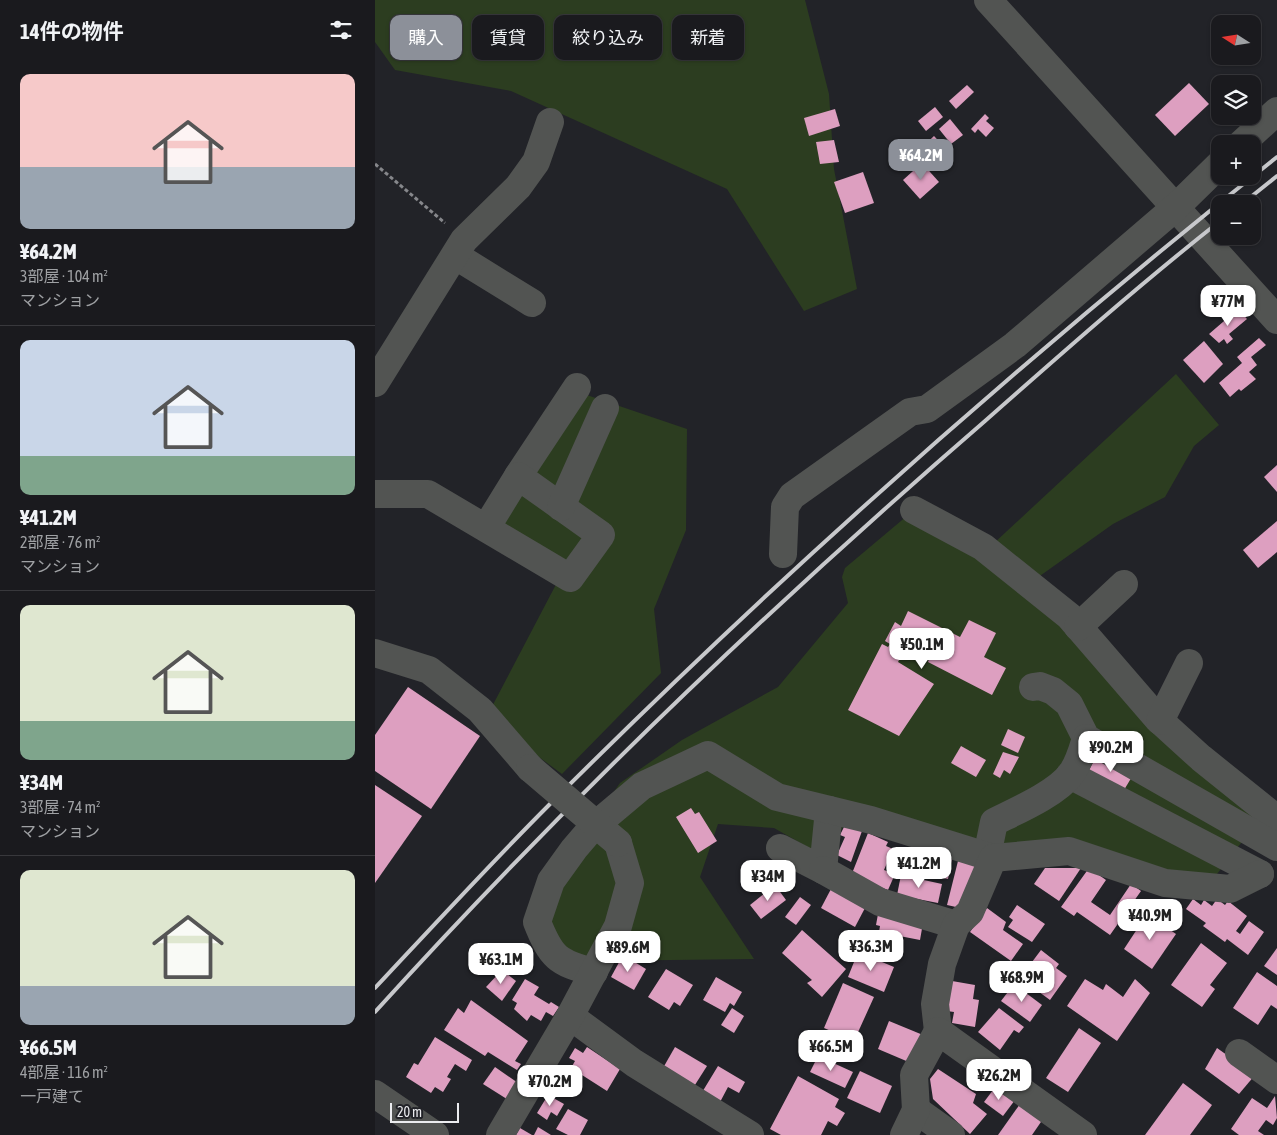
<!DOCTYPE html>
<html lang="ja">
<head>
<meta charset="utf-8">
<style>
  :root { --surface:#1a1a1e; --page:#232327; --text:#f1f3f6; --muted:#9fa1a4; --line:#38383c; --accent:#8c9099 }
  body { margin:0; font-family:"Asap Condensed","Noto Sans JP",sans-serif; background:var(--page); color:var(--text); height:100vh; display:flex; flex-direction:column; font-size:19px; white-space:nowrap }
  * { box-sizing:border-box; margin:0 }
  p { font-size:16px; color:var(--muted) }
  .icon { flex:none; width:28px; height:28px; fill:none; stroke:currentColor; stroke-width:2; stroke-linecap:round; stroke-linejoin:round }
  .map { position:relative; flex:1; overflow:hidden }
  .sheet { display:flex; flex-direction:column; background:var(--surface); width:375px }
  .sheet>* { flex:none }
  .banner { position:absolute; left:15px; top:15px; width:475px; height:45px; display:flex; gap:10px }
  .needle { width:32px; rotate:282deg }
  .buttons { position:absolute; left:836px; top:15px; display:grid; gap:10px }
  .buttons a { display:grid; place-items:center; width:50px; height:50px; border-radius:10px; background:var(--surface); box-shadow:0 1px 4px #0004,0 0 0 1px var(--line); font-size:25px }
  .scale { position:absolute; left:15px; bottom:12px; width:69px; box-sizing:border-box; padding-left:5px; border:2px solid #ebecef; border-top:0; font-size:14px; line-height:18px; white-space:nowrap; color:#ebecef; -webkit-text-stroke:4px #222328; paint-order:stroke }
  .price { position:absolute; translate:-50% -42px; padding:0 11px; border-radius:10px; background:#fff; color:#222; font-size:16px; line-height:32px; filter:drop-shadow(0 1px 2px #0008) }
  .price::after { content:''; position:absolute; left:50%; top:30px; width:15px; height:11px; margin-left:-8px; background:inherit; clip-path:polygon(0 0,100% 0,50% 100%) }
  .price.active { background:var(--accent); color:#fff }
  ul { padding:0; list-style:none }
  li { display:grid; align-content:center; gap:10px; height:265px; padding:0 20px }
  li+li { border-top:1px solid var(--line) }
  li span { display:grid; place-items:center; height:155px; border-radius:10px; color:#555 }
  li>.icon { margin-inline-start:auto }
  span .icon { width:90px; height:90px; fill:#fffc; stroke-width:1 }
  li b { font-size:21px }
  h2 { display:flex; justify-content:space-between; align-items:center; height:60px; padding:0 20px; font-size:21px }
  .chip { padding:0 18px; border-radius:10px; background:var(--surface); box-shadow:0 1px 4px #0004,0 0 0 1px var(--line); font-size:18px; line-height:45px }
  .chip.active { background:var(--accent); color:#fff }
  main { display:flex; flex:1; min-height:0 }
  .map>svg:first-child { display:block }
  .green { fill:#2c3d20 }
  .building { fill:#dd9fc0 }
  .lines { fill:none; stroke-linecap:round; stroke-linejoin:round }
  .path { stroke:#86878b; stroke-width:3; stroke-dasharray:4 2.5; stroke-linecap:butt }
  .minor { stroke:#525452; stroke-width:28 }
  .rail { stroke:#c7c8cb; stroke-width:4 }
  .minor-bridge { stroke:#525452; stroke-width:28 }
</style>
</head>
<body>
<main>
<section class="sheet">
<h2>14件の物件<svg class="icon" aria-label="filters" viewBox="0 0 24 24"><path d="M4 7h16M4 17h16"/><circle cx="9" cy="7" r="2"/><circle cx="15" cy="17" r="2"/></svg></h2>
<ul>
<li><span style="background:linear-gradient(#f6c9c9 60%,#9aa5b1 0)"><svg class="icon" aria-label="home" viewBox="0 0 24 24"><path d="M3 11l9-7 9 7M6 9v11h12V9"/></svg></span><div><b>¥64.2M</b><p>3部屋 · 104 m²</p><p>マンション</p></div></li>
<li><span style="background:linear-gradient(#c9d6e8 75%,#7fa58c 0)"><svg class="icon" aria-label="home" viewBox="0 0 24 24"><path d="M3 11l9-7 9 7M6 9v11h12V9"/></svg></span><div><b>¥41.2M</b><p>2部屋 · 76 m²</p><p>マンション</p></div></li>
<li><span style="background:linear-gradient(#dfe7d0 75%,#7fa58c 0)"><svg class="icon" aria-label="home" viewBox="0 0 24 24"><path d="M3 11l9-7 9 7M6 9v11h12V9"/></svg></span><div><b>¥34M</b><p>3部屋 · 74 m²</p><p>マンション</p></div></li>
<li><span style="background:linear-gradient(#dfe7d0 75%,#9aa5b1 0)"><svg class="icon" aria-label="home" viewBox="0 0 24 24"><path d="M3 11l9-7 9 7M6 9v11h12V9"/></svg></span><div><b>¥66.5M</b><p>4部屋 · 116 m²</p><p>一戸建て</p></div></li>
</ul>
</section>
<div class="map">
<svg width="902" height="1135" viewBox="0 0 902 1135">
  <rect width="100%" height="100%" fill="#222328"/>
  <g class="green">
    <polygon points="0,0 430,0 454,94 459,169 482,289 429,311 352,189 136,91 20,70 0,42"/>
    <polygon points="801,374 844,425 819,446 790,497 738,524 662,578 766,690 894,807 842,874 807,893 694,851 631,857 471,821 452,858 399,828 343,824 325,877 379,959 215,961 169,938 176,881 245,783 307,740 403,687 473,603 467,577 470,568 539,510 617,545"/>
    <polygon points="203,392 312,429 311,530 279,609 286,673 187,774 111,718 187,573 117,532"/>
  </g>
  <g class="building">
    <polygon points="814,83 834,104 800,136 780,115"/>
    <polygon points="592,85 599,92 581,109 574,101"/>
    <polygon points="560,107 568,117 551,131 543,121"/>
    <polygon points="460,109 465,126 434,136 429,118"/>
    <polygon points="610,114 614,118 611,121 619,128 611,137 603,129 600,133 596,129"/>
    <polygon points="575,119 588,135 576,144 564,129"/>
    <polygon points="559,136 572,150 555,165 542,152"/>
    <polygon points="459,140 464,162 445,164 441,142"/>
    <polygon points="547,163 564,182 545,199 528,180"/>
    <polygon points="488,172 499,203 470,213 459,182"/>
    <polygon points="863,309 872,319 854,334 858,339 852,344 849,339 844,343 834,334"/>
    <polygon points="884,338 891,345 876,357 882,365 874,372 881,379 866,391 864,389 855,397 844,383 867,363 862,357"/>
    <polygon points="829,341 848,364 829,383 808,360"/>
    <polygon points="902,465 902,492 889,477"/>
    <polygon points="902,521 902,552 883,568 868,550"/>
    <polygon points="533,611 585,637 594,620 621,633 609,657 631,668 617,695 553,662 556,653 535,639 523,662 559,684 524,736 473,710 507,644 513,647 515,644 510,641 520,622 526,626"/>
    <polygon points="33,687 105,736 56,809 0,771 0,735"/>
    <polygon points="633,729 650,737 643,753 626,745"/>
    <polygon points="586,746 611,760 601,777 576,763"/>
    <polygon points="628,752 644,757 635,774 629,770 625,778 618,774"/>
    <polygon points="721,757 758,775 749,790 714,770"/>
    <polygon points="0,785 47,816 0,883"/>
    <polygon points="316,808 320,814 324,812 342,841 323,853 301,817"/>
    <polygon points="471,823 487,831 476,862 462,855 470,837 465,835"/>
    <polygon points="493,833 513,842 511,846 518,849 509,870 520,874 513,890 476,876"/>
    <polygon points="531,849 577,858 573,879 527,870"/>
    <polygon points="583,861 602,866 590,909 572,905"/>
    <polygon points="670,868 706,868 684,901 659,884"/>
    <polygon points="714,868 731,880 716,902 735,915 756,884 766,891 735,935 702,912 699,916 686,907"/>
    <polygon points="526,875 567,884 563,903 522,895"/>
    <polygon points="400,885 411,900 386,919 375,905"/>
    <polygon points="456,889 490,908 480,927 446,908"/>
    <polygon points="425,897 436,905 421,925 410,917"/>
    <polygon points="818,899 826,905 829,900 837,906 842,899 850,905 853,901 872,916 861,931 865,934 874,921 889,932 873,955 852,939 850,942 828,926 831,923 811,909"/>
    <polygon points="642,905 670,924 657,942 633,927 638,920 634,917"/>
    <polygon points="612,908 631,922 628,930 648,944 636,961 595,932"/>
    <polygon points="503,914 548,923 545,940 504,932 505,926 501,925"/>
    <polygon points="772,914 801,934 777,969 749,949"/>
    <polygon points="427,930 471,969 447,997 432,983 437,980 407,953"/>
    <polygon points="826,943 852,963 835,985 840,989 827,1007 796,985"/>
    <polygon points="902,948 902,975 889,966"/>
    <polygon points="666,950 684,964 681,968 692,976 675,1000 645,978"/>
    <polygon points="483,952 519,967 509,992 473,977"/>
    <polygon points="248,955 271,969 259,990 236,977"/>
    <polygon points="291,969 318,985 305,1006 299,1002 294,1010 273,997"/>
    <polygon points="127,970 141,981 127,1001 111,987"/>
    <polygon points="882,972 902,986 902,1009 896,1005 883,1025 858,1008"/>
    <polygon points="341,977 367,992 359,1006 355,1003 350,1012 328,1000"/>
    <polygon points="150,979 164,987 159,995 174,1004 176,1002 184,1007 178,1016 171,1012 166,1021 156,1015 152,1021 139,1009 142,1003 137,1000"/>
    <polygon points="710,979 728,990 731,984 748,997 760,979 775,993 742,1041 692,1006"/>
    <polygon points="577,981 600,985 598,999 604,1000 600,1027 577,1023 579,1012 572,1011"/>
    <polygon points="468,983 499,997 479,1041 449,1028"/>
    <polygon points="639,984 667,1005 655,1022 626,1001"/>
    <polygon points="96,1000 153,1041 140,1061 146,1064 142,1070 113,1052 110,1056 69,1030 83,1008 89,1013"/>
    <polygon points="357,1008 369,1016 359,1033 346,1025"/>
    <polygon points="624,1008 649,1027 644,1033 639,1030 625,1050 603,1032"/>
    <polygon points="514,1021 548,1035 536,1063 503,1049"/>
    <polygon points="704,1028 726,1043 693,1092 671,1078"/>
    <polygon points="60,1037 97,1060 91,1071 80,1064 72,1077 76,1079 68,1092 60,1087 56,1093 31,1077 39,1063 43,1065"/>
    <polygon points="212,1047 245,1069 232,1091 196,1068 200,1061 194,1058 200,1048 208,1053"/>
    <polygon points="300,1047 332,1066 318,1088 288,1068"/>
    <polygon points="842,1048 880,1075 864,1094 830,1069"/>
    <polygon points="443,1056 478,1072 470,1088 435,1072"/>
    <polygon points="343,1066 370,1082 364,1093 353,1087 344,1104 326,1094"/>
    <polygon points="120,1067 146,1085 135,1101 108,1084"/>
    <polygon points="563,1069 601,1094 598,1103 612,1114 595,1134 558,1099 555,1079"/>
    <polygon points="485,1071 517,1086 505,1113 472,1098"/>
    <polygon points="423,1076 464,1099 460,1107 470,1113 462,1126 453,1121 446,1135 406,1135 395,1129"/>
    <polygon points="808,1083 837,1105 815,1135 770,1135"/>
    <polygon points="621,1086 640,1100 628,1116 609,1102"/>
    <polygon points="173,1095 189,1104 182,1116 176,1112 172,1120 162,1113"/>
    <polygon points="900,1096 902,1118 898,1125 891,1120 883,1131 889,1135 864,1135 856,1129 877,1098 892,1108"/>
    <polygon points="645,1104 668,1119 657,1135 623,1135"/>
    <polygon points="193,1109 213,1120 205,1135 193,1135 181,1129"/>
    <polygon points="163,1127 176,1135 159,1135"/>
    <polygon points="145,1128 157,1135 141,1135"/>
  </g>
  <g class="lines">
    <polyline class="path" points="0,164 70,223"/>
    <g class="minor">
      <polyline points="613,0 902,320"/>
      <polyline points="866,144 902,111"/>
      <polyline points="81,256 157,303"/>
      <polyline points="0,383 89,240 143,187 161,162 175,122"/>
      <polyline points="143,476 202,387"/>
      <polyline points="0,494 53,494 195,578 226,535 143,476 111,528"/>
      <polyline points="186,507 230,408"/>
      <polyline points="539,510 608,547 694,616 783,719 826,758 902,819"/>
      <polyline points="408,554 410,507 417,496 535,412 552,409 640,345 801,207 845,164"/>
      <polyline points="703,627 749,584"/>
      <polyline points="0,653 54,670 105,710 155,768"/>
      <polyline points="658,687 665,686 678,691 694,704 711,738 902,847"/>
      <polyline points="785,721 814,663"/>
      <polyline points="695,775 885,874"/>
      <polyline points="405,848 448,870 454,810"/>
      <path d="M612 856 619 822C641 811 681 794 696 774 704 763 707 751 711 738"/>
      <polyline points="448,870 505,902 581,925"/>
      <path d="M219 972C182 963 176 957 162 922L176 881 199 849 217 828 267 786 333 755 402 797 496 820 618 858"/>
      <polyline points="195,1016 259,1063 375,1135"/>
      <polyline points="563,1031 560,1004 567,964 581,925 595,912 618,858 694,851 790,883 855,889 885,874"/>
      <polyline points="864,1053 902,1080"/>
      <polyline points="0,1094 60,1135"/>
      <polyline points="541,1110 576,1135"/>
      <polyline points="125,1135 195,1016 243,926 255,883 243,843"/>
      <polyline points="529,1135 541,1110 539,1075 563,1031 708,1135"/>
    </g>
    <g class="rail">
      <polyline points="867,204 902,176"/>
      <path d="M0 988C58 926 115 864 174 805 404 575 648 359 902 157"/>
      <path d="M0 1012C190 802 396 606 610 421 687 353 764 285 845 221"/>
    </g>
    <polyline class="minor-bridge" points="155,768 243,843"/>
  </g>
</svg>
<div class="buttons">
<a><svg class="needle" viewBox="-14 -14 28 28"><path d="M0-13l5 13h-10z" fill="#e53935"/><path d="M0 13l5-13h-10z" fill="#9fa1a4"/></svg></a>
<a><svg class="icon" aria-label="layers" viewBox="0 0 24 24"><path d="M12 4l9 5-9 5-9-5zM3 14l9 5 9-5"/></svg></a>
<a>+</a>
<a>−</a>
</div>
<div class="scale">20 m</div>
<b class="price active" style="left:546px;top:181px">¥64.2M</b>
<b class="price" style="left:853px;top:327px">¥77M</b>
<b class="price" style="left:547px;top:670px">¥50.1M</b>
<b class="price" style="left:736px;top:773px">¥90.2M</b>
<b class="price" style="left:544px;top:889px">¥41.2M</b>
<b class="price" style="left:393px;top:902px">¥34M</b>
<b class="price" style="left:775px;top:941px">¥40.9M</b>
<b class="price" style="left:496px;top:972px">¥36.3M</b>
<b class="price" style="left:253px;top:973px">¥89.6M</b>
<b class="price" style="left:126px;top:985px">¥63.1M</b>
<b class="price" style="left:647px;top:1003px">¥68.9M</b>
<b class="price" style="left:456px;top:1072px">¥66.5M</b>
<b class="price" style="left:624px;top:1101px">¥26.2M</b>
<b class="price" style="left:175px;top:1107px">¥70.2M</b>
<div class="banner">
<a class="chip active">購入</a>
<a class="chip">賃貸</a>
<a class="chip">絞り込み</a>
<a class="chip">新着</a>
</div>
</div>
</main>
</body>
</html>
